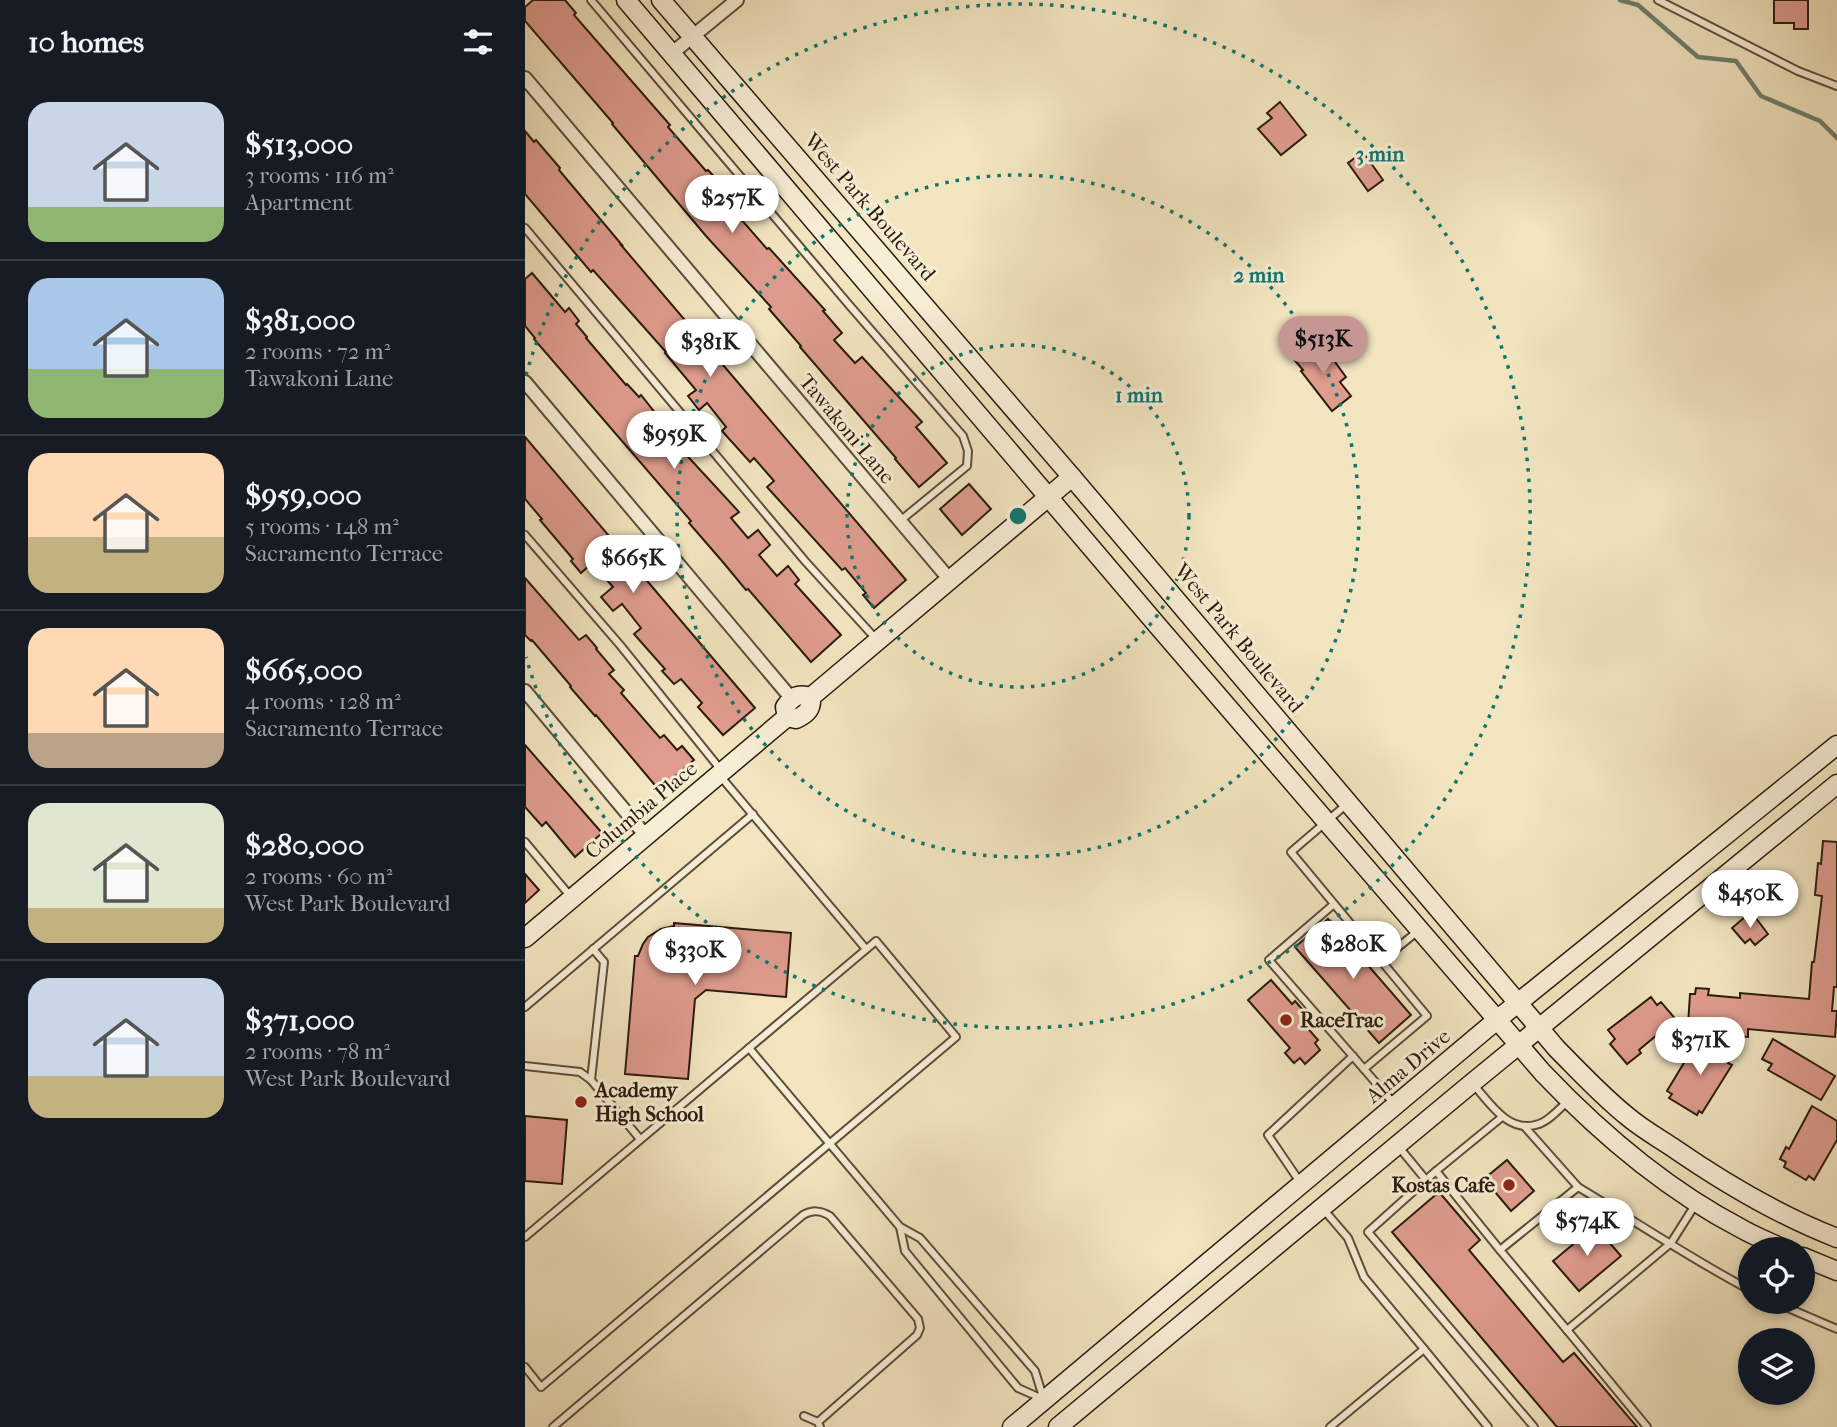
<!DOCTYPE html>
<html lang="en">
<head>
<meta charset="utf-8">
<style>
  :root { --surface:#171b24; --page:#20242c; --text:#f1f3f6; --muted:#9ea1a6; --line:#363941; --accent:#c59692 }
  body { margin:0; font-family:"IM FELL French Canon",serif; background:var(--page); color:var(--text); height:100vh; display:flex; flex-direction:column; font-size:26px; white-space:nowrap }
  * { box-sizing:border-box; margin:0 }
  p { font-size:23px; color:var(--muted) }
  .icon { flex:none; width:38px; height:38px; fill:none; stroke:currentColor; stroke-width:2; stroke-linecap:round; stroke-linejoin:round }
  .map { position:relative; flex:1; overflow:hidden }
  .panel { display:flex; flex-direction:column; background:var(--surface); width:525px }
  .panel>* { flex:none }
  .fabs { position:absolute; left:1213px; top:1237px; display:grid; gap:14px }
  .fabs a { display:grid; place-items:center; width:77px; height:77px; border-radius:50%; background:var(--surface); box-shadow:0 4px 10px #0003; font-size:35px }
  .price { position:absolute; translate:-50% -60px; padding:0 16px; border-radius:24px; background:#fff; color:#222; font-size:23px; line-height:46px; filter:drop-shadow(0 2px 4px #0008) }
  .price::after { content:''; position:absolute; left:50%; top:42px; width:21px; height:16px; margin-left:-10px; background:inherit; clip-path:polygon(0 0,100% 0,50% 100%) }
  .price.current { background:var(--accent); color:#111 }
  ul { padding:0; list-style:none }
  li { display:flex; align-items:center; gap:21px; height:175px; padding:0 28px }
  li+li { border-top:2px solid var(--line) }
  li span { display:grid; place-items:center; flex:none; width:196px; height:140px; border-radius:21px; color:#555 }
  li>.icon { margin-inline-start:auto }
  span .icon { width:84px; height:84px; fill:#fffc; stroke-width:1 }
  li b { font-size:30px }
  h2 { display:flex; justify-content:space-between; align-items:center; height:84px; padding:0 28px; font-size:30px }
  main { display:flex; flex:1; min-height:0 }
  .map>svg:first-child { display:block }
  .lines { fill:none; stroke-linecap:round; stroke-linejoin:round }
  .stream { stroke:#6f7e6d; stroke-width:4.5 }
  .building { fill:#df9c8e; stroke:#2b1b0d; stroke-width:2 }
  .lane-casing { stroke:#5d4e3a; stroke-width:10 }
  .street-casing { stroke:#5d4e3a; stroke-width:16 }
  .secondary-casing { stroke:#2b1b0d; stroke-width:21 }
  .lane { stroke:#f7eed6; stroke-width:6 }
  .street { stroke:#f7eed6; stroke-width:12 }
  .secondary { stroke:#f7eed6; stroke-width:18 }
  .ring { fill:none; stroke:#0f766e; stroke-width:3.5; stroke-dasharray:3.5 7 }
  .poi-dot { fill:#8f2418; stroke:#f7eed6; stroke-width:2.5 }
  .labels { text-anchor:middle; stroke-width:6; stroke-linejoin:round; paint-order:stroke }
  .street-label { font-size:21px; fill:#2b1b0d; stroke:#f7eed6 }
  .poi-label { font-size:21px; font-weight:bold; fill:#2b1b0d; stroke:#f7eed6; text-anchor:start }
  .centre { fill:#0f766e; stroke:#f7eed6; stroke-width:3.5 }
  .ring-label { font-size:21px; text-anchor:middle; font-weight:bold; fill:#0f766e; stroke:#f7eed6; stroke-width:6; stroke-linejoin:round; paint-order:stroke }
</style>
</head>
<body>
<main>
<section class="panel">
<h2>10 homes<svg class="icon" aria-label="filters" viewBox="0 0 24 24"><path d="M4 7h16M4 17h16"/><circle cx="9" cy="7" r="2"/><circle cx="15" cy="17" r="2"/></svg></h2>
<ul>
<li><span style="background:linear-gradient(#c9d6e8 75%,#8fb573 0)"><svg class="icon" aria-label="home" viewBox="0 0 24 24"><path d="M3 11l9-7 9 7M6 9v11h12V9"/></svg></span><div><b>$513,000</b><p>3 rooms · 116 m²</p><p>Apartment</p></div></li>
<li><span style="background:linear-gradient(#a9c7e8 65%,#8fb573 0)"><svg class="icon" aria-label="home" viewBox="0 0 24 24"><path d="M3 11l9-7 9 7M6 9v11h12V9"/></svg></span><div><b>$381,000</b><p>2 rooms · 72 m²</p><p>Tawakoni Lane</p></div></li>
<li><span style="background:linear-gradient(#ffd9b3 60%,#c2b280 0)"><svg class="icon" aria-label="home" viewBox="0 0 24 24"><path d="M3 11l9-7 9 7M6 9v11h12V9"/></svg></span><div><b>$959,000</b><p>5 rooms · 148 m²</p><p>Sacramento Terrace</p></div></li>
<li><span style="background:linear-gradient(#ffd9b3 75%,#b9a48a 0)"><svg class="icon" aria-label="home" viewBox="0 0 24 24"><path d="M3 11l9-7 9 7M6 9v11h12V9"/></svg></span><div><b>$665,000</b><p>4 rooms · 128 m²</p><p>Sacramento Terrace</p></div></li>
<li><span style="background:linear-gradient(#dfe7d0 75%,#c2b280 0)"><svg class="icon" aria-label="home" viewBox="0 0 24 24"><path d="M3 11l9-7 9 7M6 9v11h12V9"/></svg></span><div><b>$280,000</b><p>2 rooms · 60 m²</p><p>West Park Boulevard</p></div></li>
<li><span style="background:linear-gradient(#c9d6e8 70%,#c2b280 0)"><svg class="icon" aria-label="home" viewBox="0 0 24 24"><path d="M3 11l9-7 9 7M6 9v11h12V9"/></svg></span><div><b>$371,000</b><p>2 rooms · 78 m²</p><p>West Park Boulevard</p></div></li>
</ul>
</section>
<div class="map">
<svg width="1312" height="1427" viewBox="0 0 1312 1427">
  <rect width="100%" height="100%" fill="#f2e5c0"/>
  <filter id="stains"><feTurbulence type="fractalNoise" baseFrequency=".00286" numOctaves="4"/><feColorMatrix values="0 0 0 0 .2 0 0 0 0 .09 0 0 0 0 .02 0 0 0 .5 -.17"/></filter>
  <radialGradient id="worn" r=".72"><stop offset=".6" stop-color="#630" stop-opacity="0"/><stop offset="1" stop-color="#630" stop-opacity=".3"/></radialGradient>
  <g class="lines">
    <polyline class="stream" points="1095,0 1113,5 1173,57 1211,61 1236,96 1295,121 1312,138"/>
  </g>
  <g class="building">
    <polygon points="8,0 40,0 51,13 49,15 145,125 143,127 181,171 183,170 194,182 186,189 207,213 209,211 242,249 244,248 300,310 298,311 317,333 309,340 330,363 337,357 397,422 391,427 422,463 394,487 370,459 371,458 275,347 276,346 244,309 246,307 181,236 87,124 88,123 0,21 0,7"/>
    <polygon points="1249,0 1283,0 1283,29 1269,29 1269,23 1249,23"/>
    <polygon points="755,102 781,135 756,155 733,129 747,118 742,113"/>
    <polygon points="0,131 9,142 11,140 35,168 34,170 97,245 96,245 381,580 349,608 338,595 341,593 320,568 317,570 242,487 249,481 229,458 225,462 197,431 201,427 182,403 174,410 163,396 171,390 140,353 141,352 68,270 66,272 0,194"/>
    <polygon points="838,152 858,180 843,191 823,163"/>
    <polygon points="7,273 40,312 44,308 54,321 51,324 62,337 61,338 101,385 102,384 114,397 116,395 135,419 136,417 148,431 143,435 214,512 206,518 223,538 233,530 245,545 234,555 252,576 263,566 274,580 270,584 316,635 286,662 223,589 221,590 197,561 164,523 166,521 9,339 10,338 0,326 0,279"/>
    <polygon points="779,346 787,356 799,347 821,377 815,382 826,396 807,411 776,371 778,370 766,356"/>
    <polygon points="0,437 230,708 198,735 173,707 177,703 156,679 149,684 137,671 140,669 109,634 116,628 97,604 88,611 76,597 88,587 67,563 56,573 46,561 48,559 15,520 17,519 0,499"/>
    <polygon points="444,484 466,509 437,535 415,509"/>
    <polygon points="0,578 54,640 61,635 72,648 71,649 89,670 84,674 99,690 96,693 135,738 139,735 152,750 157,746 169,760 134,790 71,715 70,716 45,687 46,686 7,640 6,641 0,635"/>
    <polygon points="0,745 77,833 50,857 21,822 17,826 0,807"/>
    <polygon points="1298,841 1312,842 1312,987 1309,987 1307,1011 1312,1011 1310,1037 1223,1029 1223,1037 1166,1032 1166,1025 1163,1025 1165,994 1170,994 1171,988 1184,989 1183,995 1215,998 1215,993 1284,999 1287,962 1289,962 1297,896 1290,895 1293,863 1296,864"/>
    <polygon points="0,874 14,890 0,903"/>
    <polygon points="1221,916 1225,921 1230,917 1243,934 1230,945 1225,939 1220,943 1207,928"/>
    <polygon points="803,919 886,1015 854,1043 770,947"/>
    <polygon points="149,923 266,933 261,997 181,990 170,999 163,1079 100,1074 110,956 113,956 118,944 123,937 136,929 149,926"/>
    <polygon points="746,980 767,1004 770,1001 784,1017 778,1023 793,1040 790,1043 795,1050 780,1064 775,1058 769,1063 760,1053 765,1048 723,1000"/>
    <polygon points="1126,997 1132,1005 1136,1002 1153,1022 1141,1032 1139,1029 1114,1050 1116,1053 1102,1064 1085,1044 1090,1039 1083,1030"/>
    <polygon points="1174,1038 1206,1058 1203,1063 1207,1065 1177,1113 1174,1111 1172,1115 1144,1098 1147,1094 1142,1091"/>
    <polygon points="1248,1039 1310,1076 1296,1100 1243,1070 1247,1064 1237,1059"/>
    <polygon points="1287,1106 1312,1121 1312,1140 1289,1180 1284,1176 1281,1180 1259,1167 1261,1162 1255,1159 1261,1147 1264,1149"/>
    <polygon points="0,1116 42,1120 37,1184 0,1181"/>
    <polygon points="982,1160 1009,1191 986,1211 959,1179"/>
    <polygon points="914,1192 955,1240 944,1250 1038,1362 1049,1353 1112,1427 1032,1427 867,1232"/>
    <polygon points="1070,1226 1096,1256 1054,1291 1028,1261"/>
  </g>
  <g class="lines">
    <defs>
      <g id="lane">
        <polyline points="66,0 325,306 438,436 443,451 442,466 375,521"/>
        <polyline points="1133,0 1273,71 1312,86"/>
        <polyline points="0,228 280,561 351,639"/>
        <polyline points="0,535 95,645 196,770"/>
        <polyline points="196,777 341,949"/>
        <polyline points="0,842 46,897"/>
        <polyline points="809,904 744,960 839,1069 902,1016 766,852 822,804"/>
        <polyline points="856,961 893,931"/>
        <polyline points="0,1007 228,814"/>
        <polyline points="224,1048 375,1227 395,1238 510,1371 518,1397"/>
        <polyline points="0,1066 55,1072 66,1080 115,1139"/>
        <polyline points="839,1069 870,1105"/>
        <polyline points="66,1080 79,962 68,949"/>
        <path d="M948 1084C964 1102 982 1132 1010 1125 1022 1123 1033 1110 1042 1102"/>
        <polyline points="999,1126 1053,1187"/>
        <polyline points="873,1146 901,1180"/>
        <polyline points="911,1171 977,1117"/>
        <polyline points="775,1182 743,1135 828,1056"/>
        <path d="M1170 1205 1146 1243 1042 1330 975 1250 1053 1187C1110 1221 1166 1259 1225 1290"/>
        <polyline points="799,1210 823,1238 839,1277 899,1349"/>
        <polyline points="375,1227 380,1251 493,1388 518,1399"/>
        <polyline points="0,1237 351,941 431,1037 16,1387 0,1367"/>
        <polyline points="975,1250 911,1171 843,1232 1009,1427"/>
        <polyline points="1249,1302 1312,1329"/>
        <polyline points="1042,1330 1122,1427"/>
        <polyline points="279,1416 293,1422"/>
        <path d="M28 1427 278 1215C288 1210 295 1210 305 1216L393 1319 395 1328 392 1335 293 1422 295 1427"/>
        <polyline points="805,1427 899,1349 963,1427"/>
      </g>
      <g id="street">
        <polyline points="146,54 212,0"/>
        <polyline points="0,78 425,580"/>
        <polyline points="0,382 266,698"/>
        <polyline points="0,691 121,836"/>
      </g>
      <g id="secondary">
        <path d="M101 0 632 625 1018 1073C1076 1134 1142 1190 1217 1229 1231 1237 1247 1243 1261 1250"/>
        <path d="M136 0 547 477 1032 1049C1055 1072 1077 1096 1102 1116 1116 1128 1132 1137 1147 1147 1199 1183 1253 1215 1312 1238"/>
        <path d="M262 717 271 719C282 714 287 709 286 697L547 477"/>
        <path d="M262 717 260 707C268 696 273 693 286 697"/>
        <polyline points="0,938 262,717"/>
        <polyline points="1278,1257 1312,1271"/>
        <polyline points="487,1427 973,1019 1312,745"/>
        <polyline points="533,1427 947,1083 1312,784"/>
      </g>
    </defs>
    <use href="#lane" class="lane-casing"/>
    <use href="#street" class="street-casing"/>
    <use href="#secondary" class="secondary-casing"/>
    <use href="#lane" class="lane"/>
    <use href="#street" class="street"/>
    <use href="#secondary" class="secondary"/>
  </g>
  <g class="ring">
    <circle cx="493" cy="516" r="171"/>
    <circle cx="493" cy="516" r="341"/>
    <path d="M1 375A512 512 0 1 1 1 657"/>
  </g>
  <g class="poi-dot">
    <circle cx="761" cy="1020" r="7"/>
    <circle cx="56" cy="1102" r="7"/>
    <circle cx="984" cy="1185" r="7"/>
  </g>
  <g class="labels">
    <g class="street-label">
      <text transform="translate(345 207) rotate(49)" y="7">West Park Boulevard</text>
      <text transform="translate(322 429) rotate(50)" y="7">Tawakoni Lane</text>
      <text transform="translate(714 638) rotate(50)" y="7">West Park Boulevard</text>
      <text transform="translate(116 810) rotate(-40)" y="7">Columbia Place</text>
      <text transform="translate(883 1066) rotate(-40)" y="7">Alma Drive</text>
    </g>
    <g class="poi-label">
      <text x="775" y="1027">RaceTrac</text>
      <text x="70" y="1097">Academy<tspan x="70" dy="24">High School</tspan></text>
      <text x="970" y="1192" text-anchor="end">Kostas Cafe</text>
    </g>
  </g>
  <circle cx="493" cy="516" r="10" class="centre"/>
  <g class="ring-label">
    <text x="855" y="161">3 min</text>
    <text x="734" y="282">2 min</text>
    <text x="614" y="402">1 min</text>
  </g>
  <rect width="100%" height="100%" filter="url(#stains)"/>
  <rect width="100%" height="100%" fill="url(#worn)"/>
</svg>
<div class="fabs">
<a><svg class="icon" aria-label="locate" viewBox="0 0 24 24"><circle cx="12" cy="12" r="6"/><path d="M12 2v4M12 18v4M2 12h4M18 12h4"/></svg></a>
<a><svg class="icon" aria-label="layers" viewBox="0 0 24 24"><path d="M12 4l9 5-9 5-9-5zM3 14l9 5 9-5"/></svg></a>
</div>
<b class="price" style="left:207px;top:235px">$257K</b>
<b class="price current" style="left:798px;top:376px">$513K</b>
<b class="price" style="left:185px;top:379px">$381K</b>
<b class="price" style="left:149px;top:471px">$959K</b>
<b class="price" style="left:108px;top:595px">$665K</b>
<b class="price" style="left:1225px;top:930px">$450K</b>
<b class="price" style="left:828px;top:981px">$280K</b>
<b class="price" style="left:170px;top:987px">$330K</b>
<b class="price" style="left:1175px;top:1077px">$371K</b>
<b class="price" style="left:1062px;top:1258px">$574K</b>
</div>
</main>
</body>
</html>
